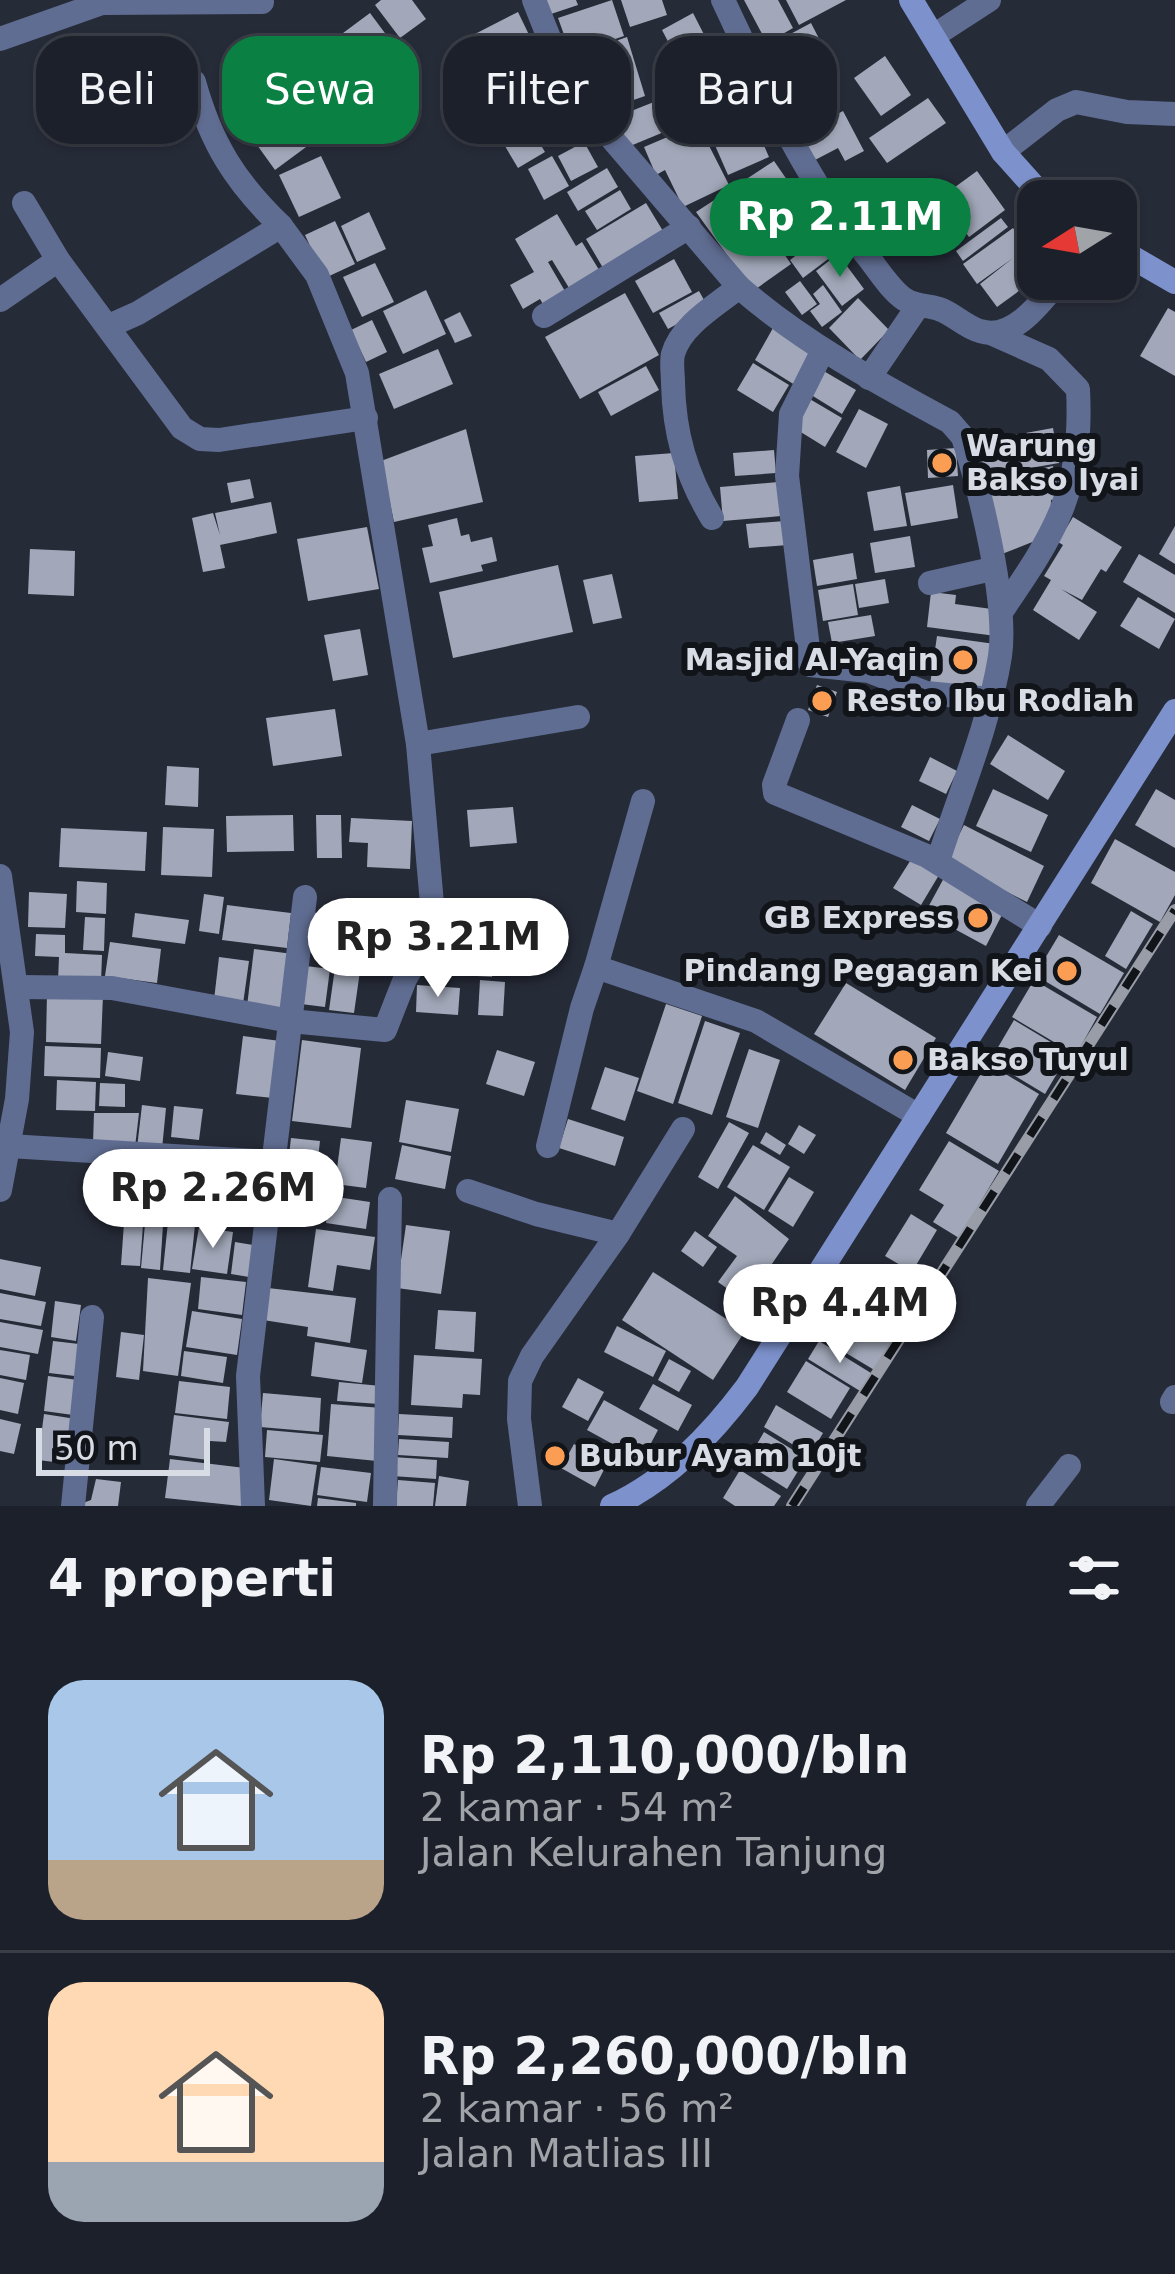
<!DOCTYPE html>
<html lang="id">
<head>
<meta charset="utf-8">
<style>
  :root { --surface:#1c202a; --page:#252832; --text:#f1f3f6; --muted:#a0a3a8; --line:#3a3e47; --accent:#0b8043 }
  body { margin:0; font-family:"DejaVu Sans",sans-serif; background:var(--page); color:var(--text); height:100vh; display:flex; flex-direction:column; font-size:45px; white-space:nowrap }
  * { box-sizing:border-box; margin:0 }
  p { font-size:39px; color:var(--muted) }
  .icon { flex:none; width:66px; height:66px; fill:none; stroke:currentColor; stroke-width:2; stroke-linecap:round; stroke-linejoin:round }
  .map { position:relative; height:1506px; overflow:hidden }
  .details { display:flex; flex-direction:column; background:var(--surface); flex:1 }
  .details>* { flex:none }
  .guide { position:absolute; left:36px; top:36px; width:1104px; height:108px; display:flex; gap:24px }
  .needle { width:78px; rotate:259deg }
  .fabs { position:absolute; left:1017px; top:180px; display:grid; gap:24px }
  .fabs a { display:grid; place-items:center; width:120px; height:120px; border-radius:24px; background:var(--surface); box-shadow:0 3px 9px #0004,0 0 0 3px var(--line); font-size:60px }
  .scale { position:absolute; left:36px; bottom:30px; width:174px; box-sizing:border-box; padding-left:12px; border:6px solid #d8dce4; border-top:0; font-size:33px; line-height:42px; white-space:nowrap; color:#d8dce4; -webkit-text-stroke:9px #111419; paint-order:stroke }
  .price { position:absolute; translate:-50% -102px; padding:0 27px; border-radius:42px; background:#fff; color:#222; font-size:39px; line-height:78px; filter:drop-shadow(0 3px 6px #0008) }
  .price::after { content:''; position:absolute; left:50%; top:72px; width:36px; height:27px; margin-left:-18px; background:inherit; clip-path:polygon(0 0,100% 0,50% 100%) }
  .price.selected { background:var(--accent); color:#fff }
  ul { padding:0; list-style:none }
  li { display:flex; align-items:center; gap:36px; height:300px; padding:0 48px }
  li+li { border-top:3px solid var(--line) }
  li span { display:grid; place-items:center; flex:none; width:336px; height:240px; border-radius:36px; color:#555 }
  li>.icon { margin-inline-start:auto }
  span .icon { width:144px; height:144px; fill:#fffc; stroke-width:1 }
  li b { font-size:51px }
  h2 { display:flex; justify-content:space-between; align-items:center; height:144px; padding:0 48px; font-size:51px }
  .chip { padding:0 42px; border-radius:36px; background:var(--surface); box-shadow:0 3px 9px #0004,0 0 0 3px var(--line); font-size:42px; line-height:108px }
  .chip.selected { background:var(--accent); color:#fff }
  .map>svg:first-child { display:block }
  .building { fill:#a2a8b9 }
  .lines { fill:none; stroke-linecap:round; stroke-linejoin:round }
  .street { stroke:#606d92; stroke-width:24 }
  .secondary { stroke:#7d91cc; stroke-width:24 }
  .rail-casing { stroke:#999da7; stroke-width:12 }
  .rail { stroke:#111419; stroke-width:8; stroke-dasharray:22; stroke-linecap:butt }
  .poi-dot { fill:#fc9d54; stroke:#111419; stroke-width:4.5 }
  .labels { text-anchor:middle; stroke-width:12; stroke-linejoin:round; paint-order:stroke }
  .poi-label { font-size:30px; font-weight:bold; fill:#d8dce4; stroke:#111419; text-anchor:start }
</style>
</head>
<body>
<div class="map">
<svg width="1175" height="1506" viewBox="0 0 1175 1506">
  <rect width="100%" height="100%" fill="#262b38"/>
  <g class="building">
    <polygon points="381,0 412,0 426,19 400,38 375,5"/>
    <polygon points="543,0 576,0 578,5 548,15"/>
    <polygon points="612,0 624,36 571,54 558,18"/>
    <polygon points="621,0 662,0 667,15 630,27"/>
    <polygon points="744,0 778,0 793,28 767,43"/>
    <polygon points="786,0 846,0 799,25"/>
    <polygon points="518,12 532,41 488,63 473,35"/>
    <polygon points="370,13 393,44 362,68 339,36"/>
    <polygon points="693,13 715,56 684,72 662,30"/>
    <polygon points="811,23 830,60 800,75 781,39"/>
    <polygon points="627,37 645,96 602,111 588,72 570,78 564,59"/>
    <polygon points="885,56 911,95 881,116 854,78"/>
    <polygon points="526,58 543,89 511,107 494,76"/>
    <polygon points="724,65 737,94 680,120 667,90"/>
    <polygon points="820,79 836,108 793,131 777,101"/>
    <polygon points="288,90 321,136 275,170 242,124"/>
    <polygon points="559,95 579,126 545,147 525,116"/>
    <polygon points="664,98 676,127 623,149 611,119"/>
    <polygon points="739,98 750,122 709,140 698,115"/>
    <polygon points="928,98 946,123 887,163 869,138"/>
    <polygon points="843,111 864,151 845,161 838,148 815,160 801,133"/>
    <polygon points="523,115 545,152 518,168 496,131"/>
    <polygon points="698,124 729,185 683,207 665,170 656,175 644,147"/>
    <polygon points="755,125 769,157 728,175 714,143"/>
    <polygon points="584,142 598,167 571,181 558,156"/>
    <polygon points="321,156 341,198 299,217 279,175"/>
    <polygon points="552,156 569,186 544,200 528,169"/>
    <polygon points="774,161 803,203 767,229 791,264 753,291 696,212"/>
    <polygon points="607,168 618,187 578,211 567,192"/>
    <polygon points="977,171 1005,210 969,237 940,198"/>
    <polygon points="620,190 631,209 597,230 585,211"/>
    <polygon points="646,203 666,236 606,273 586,239"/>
    <polygon points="804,206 823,233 794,254 775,227"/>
    <polygon points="369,212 386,249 357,262 341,226"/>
    <polygon points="557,214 576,246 582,242 604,278 574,296 552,260 548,262 569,298 547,311 540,299 523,309 510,285 534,272 515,239"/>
    <polygon points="1001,218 1008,227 963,261 956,251"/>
    <polygon points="335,221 355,264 325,278 305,235"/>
    <polygon points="1013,228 1038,263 1038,277 997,307 980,284 1013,258 977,284 963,264"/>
    <polygon points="827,232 840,250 803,278 790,260"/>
    <polygon points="838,254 864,289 842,306 816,271"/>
    <polygon points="674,259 692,292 653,313 635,281"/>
    <polygon points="375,263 394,302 362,317 343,277"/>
    <polygon points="800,281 817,304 802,315 785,292"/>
    <polygon points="823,285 842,312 822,327 810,311 820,304 813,294"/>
    <polygon points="426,290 446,334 403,354 383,311"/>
    <polygon points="699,291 708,307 668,329 659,313"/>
    <polygon points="625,293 659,355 580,399 545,337"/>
    <polygon points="858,298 889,330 860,360 829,328"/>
    <polygon points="1168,308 1175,312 1175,376 1140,356"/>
    <polygon points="460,312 472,336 455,343 444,320"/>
    <polygon points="372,320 387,352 366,362 351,330"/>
    <polygon points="773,328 814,353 795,385 755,360"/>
    <polygon points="438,349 453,384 394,409 379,374"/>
    <polygon points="753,363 789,385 773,412 737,390"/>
    <polygon points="646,366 659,390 611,416 598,392"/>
    <polygon points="822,370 856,390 842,414 808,393"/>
    <polygon points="808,398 842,418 825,447 791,426"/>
    <polygon points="859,409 888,424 866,468 836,452"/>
    <polygon points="1053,428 1059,463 979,477 972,443"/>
    <polygon points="466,429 483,502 394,522 381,461"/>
    <polygon points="956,448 958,476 928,478 927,450"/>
    <polygon points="774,450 776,473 735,476 733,453"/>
    <polygon points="674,453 678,499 639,502 635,456"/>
    <polygon points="1053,466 1060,498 1051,500 1050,535 1002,554 982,481"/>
    <polygon points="250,479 254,498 231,503 227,483"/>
    <polygon points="778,482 781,516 723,521 720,487"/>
    <polygon points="953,485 958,518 911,526 905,493"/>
    <polygon points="900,486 907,526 874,531 867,492"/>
    <polygon points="271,502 277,533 220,545 225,568 203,572 192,518 213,513 220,535 215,513"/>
    <polygon points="1073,517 1122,547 1106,572 1101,569 1082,600 1061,589 1097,612 1079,640 1033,610 1051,580 1044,576 1063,545 1058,542"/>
    <polygon points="457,518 461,536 469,534 471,542 492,537 497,561 481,565 483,571 430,583 422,548 433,546 428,525"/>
    <polygon points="785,521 788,545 749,548 746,524"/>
    <polygon points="1175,526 1175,564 1159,554"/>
    <polygon points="367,527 379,589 308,601 297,539"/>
    <polygon points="910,536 915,567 875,573 870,543"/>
    <polygon points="30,549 75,551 74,596 28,594"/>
    <polygon points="853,553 857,579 817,586 813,560"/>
    <polygon points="1139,554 1175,575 1175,613 1123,582"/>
    <polygon points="558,565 573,632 453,658 439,592"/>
    <polygon points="612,574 622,618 593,624 583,580"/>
    <polygon points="885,579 889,603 859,608 855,584"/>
    <polygon points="853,584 858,615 823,621 818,590"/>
    <polygon points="931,592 956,595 955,604 999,610 996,636 927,627"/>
    <polygon points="1138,597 1175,619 1159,649 1120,626"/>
    <polygon points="871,615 875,636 832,643 828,622"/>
    <polygon points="360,629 368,675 333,681 324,635"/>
    <polygon points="937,636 995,644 988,694 930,685"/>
    <polygon points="817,685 837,692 828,717 808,710"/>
    <polygon points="335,709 342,756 273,766 266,718"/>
    <polygon points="1008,735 1065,771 1048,800 990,764"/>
    <polygon points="930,757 957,771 946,794 919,781"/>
    <polygon points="167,766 199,768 198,807 165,805"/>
    <polygon points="993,789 1048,815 1031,852 976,826"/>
    <polygon points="1156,789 1175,800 1175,848 1135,825"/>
    <polygon points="912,805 940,819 929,841 901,827"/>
    <polygon points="513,807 517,843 470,847 467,810"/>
    <polygon points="293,815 294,851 227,852 226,816"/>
    <polygon points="316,815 341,815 342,858 317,858"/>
    <polygon points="351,818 412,821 410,869 367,867 368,843 349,842"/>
    <polygon points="964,825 1044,866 1027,902 946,861"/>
    <polygon points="163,827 214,829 212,877 161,875"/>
    <polygon points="61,828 147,832 145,871 59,867"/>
    <polygon points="1115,839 1175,872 1175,895 1160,922 1091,883"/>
    <polygon points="912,858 939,875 921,905 893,888"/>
    <polygon points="945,876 1005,909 986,946 925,913"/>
    <polygon points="77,881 107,883 106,914 76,912"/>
    <polygon points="29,892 67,894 65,928 28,927"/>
    <polygon points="204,894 224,897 219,934 199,931"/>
    <polygon points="227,905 291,913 287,948 222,940"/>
    <polygon points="1131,911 1153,924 1126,969 1105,956"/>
    <polygon points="306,912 344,915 342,943 304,940"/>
    <polygon points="135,913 189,920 185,944 132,937"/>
    <polygon points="85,917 105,918 104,951 83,950"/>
    <polygon points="389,924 417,926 416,946 388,943"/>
    <polygon points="36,934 65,935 65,953 102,955 101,983 58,981 59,957 35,956"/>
    <polygon points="1059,935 1124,973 1100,1014 1035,975"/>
    <polygon points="463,939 495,941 492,977 461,975"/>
    <polygon points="110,942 161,949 157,983 105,976"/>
    <polygon points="254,949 293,954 286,1011 247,1006"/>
    <polygon points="219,957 249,961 243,1004 214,1000"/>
    <polygon points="298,965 330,969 325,1007 293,1003"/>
    <polygon points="335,968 360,971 354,1013 329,1010"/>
    <polygon points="480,980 505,982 503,1016 478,1015"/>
    <polygon points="1034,980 1097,1017 1076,1055 1012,1017"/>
    <polygon points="846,983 936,1038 905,1090 814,1034"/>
    <polygon points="417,985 460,988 458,1015 416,1012"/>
    <polygon points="47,993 103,995 101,1044 46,1042"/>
    <polygon points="666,1004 702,1016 673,1104 637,1091"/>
    <polygon points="1014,1020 1069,1053 1045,1094 990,1061"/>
    <polygon points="705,1021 740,1033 712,1115 678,1103"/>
    <polygon points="243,1036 280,1041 273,1098 236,1094"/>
    <polygon points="302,1040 361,1048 351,1128 292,1121"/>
    <polygon points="45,1046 101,1048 100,1078 44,1076"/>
    <polygon points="749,1049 780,1060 758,1128 726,1117"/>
    <polygon points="497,1050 535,1062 524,1096 486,1084"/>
    <polygon points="108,1052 143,1057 140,1081 105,1076"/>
    <polygon points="987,1063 1039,1094 998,1164 946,1133"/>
    <polygon points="605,1067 639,1078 625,1121 591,1109"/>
    <polygon points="57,1080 96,1082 95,1111 56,1110"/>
    <polygon points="100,1083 125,1084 125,1107 99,1106"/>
    <polygon points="406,1100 459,1109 451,1152 399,1142"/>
    <polygon points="142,1105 166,1108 162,1149 137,1148"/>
    <polygon points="174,1106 203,1109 199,1140 171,1137"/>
    <polygon points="94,1113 139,1113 135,1147 93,1144"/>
    <polygon points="568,1119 624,1137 615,1166 559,1148"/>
    <polygon points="729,1122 749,1133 718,1189 698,1177"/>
    <polygon points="799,1125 816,1135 804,1154 788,1144"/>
    <polygon points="766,1132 786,1145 780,1155 760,1143"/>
    <polygon points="291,1138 320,1141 314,1193 285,1189"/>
    <polygon points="341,1138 372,1142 366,1188 335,1184"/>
    <polygon points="949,1141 999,1171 959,1238 933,1222 944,1205 919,1190"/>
    <polygon points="402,1145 451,1156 445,1189 395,1179"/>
    <polygon points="753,1145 790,1167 764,1210 727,1187"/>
    <polygon points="96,1159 120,1161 118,1207 94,1205"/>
    <polygon points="175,1161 202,1164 196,1214 169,1211"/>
    <polygon points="212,1176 256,1183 250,1224 206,1218"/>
    <polygon points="789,1177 814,1192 793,1227 768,1211"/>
    <polygon points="330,1196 370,1202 366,1229 326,1223"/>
    <polygon points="735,1196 789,1239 765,1274 783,1287 773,1302 755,1290 746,1302 718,1282 737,1256 708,1236"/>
    <polygon points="911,1214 937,1230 912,1272 885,1256"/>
    <polygon points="168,1222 195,1225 190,1273 163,1270"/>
    <polygon points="124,1223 143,1225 140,1266 121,1265"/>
    <polygon points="145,1224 163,1225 160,1270 141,1268"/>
    <polygon points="406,1225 450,1231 441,1294 397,1288"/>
    <polygon points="199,1227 233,1232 227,1274 192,1269"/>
    <polygon points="316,1229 375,1237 370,1270 337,1265 333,1291 308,1287"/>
    <polygon points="695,1231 717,1247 703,1267 681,1251"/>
    <polygon points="235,1242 253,1245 249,1277 231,1274"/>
    <polygon points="0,1259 41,1267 35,1296 0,1289"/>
    <polygon points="653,1272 745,1331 713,1380 622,1320"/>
    <polygon points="862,1272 912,1303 891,1338 841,1308"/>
    <polygon points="201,1277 246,1282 242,1315 198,1309"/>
    <polygon points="148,1278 191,1283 178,1376 143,1371"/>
    <polygon points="268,1288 356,1298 350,1343 307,1336 308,1327 263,1320"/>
    <polygon points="0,1293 46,1302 41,1326 0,1319"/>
    <polygon points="55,1301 81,1305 76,1341 51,1337"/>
    <polygon points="740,1303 760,1317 750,1331 730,1317"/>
    <polygon points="438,1310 476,1312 474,1352 435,1349"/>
    <polygon points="192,1311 242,1319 237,1355 186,1347"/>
    <polygon points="843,1313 892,1343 876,1371 826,1341"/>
    <polygon points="0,1322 43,1330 38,1354 0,1347"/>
    <polygon points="617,1326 666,1351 653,1377 604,1352"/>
    <polygon points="121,1332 144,1335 139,1380 116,1377"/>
    <polygon points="53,1341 79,1344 75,1376 49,1373"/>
    <polygon points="819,1341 871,1373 860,1391 808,1359"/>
    <polygon points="315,1342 367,1350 362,1383 311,1376"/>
    <polygon points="0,1350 30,1355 26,1380 0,1375"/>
    <polygon points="184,1351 227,1357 223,1383 181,1376"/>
    <polygon points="414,1355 482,1359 480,1395 463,1394 462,1408 411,1405"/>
    <polygon points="669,1359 691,1371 679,1392 658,1380"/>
    <polygon points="806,1361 850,1388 831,1419 787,1392"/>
    <polygon points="48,1376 78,1380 73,1415 44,1411"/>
    <polygon points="0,1378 24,1383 18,1414 0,1410"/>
    <polygon points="578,1378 604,1392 588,1421 562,1407"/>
    <polygon points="179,1381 230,1387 227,1419 175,1413"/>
    <polygon points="339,1382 381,1386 379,1404 337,1401"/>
    <polygon points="653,1384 692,1405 678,1431 639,1409"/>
    <polygon points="263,1393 321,1398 319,1432 260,1427"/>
    <polygon points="604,1400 658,1430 642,1460 587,1430"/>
    <polygon points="331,1404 382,1408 377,1461 327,1456"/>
    <polygon points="776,1405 823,1433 810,1455 764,1427"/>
    <polygon points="44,1414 76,1419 70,1464 38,1460"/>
    <polygon points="399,1414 453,1417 452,1438 398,1435"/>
    <polygon points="174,1415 229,1422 226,1442 210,1441 208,1460 169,1455"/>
    <polygon points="0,1419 21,1424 14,1454 0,1451"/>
    <polygon points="267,1430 323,1435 320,1462 265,1457"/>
    <polygon points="764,1432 806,1458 787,1489 746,1463"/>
    <polygon points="399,1439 449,1442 448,1458 398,1455"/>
    <polygon points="574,1444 608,1462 595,1487 561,1468"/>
    <polygon points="393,1457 437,1460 436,1479 392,1476"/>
    <polygon points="170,1459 245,1468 241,1506 165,1498"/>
    <polygon points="274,1459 317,1465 311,1506 269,1500"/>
    <polygon points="321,1467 371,1473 367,1502 317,1495"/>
    <polygon points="740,1470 781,1496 774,1506 735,1506 723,1498"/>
    <polygon points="439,1476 469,1481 466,1506 435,1506"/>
    <polygon points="96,1479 121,1482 118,1506 75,1506 91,1500"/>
    <polygon points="398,1480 435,1483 433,1506 396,1506"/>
    <polygon points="318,1498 356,1503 356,1506 317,1506"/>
  </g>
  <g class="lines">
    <g class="street">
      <path d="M534 0 553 48 584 106 739 287C802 342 876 382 950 422L963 437C980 490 1008 603 1000 656 989 726 959 795 938 861"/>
      <path d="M723 0C765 89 805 180 868 257 879 271 890 289 904 299 916 307 927 305 939 309 954 314 965 327 980 331 1013 342 1042 301 1060 279"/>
      <polyline points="935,35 989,0"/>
      <polyline points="0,39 102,3 262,2"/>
      <polyline points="1003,152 1057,110 1076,102 1127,112 1175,114"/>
      <polyline points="24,203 58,260 182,428 200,439 219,440 366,418"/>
      <polyline points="0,300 58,260"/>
      <polyline points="544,316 689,227"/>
      <path d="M109 326 138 313 281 226C235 182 211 143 194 82"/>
      <path d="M993 334 1049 359 1078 389C1083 490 1056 532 1001 612"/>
      <polyline points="823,350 791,414 787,476 810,665 869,671 926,693 990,699"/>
      <polyline points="869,378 918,306"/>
      <path d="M712 518C686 475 674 433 673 383 673 374 671 362 673 354 681 325 717 305 739 287"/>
      <polyline points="930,583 992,569"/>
      <polyline points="798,720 774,785 775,793 927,856 1040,926"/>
      <polyline points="418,744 578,717"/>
      <polyline points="0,876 22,1032 17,1099 0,1190"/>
      <polyline points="596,967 643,801"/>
      <polyline points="18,987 112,988 290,1021 385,1030 405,979 421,952 432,904 418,744 357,373 317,275 281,226"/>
      <polyline points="9,1146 274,1162"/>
      <polyline points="548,1146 582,1008 596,967 756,1021 919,1116"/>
      <polyline points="468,1191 536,1214 618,1234"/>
      <polyline points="1172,1402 1175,1397"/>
      <polyline points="73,1506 92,1317"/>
      <polyline points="253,1506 248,1376 305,897"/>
      <polyline points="385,1506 390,1199"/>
      <polyline points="530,1506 519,1419 520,1381 532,1356 618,1234 683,1129"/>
      <polyline points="1038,1506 1069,1466"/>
    </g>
    <g class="secondary">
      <polyline points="911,0 1003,152 1047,201"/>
      <polyline points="1116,248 1175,282"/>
      <path d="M612 1506C668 1480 711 1435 747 1387L1175 711"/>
    </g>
    <defs>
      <polyline id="rail" points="792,1506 1175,910"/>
    </defs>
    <use href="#rail" class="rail-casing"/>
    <use href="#rail" class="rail"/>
  </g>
  <g class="poi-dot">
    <circle cx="942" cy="463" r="12"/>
    <circle cx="963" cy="660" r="12"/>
    <circle cx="822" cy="701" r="12"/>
    <circle cx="978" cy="918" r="12"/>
    <circle cx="1067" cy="971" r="12"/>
    <circle cx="903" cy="1060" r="12"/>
    <circle cx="555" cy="1456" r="12"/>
  </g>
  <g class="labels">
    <g class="poi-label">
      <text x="966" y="456">Warung<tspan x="966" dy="34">Bakso Iyai</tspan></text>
      <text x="939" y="670" text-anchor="end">Masjid Al-Yaqin</text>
      <text x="846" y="711">Resto Ibu Rodiah</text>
      <text x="954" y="928" text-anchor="end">GB Express</text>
      <text x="1043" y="981" text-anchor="end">Pindang Pegagan Kei</text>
      <text x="927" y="1070">Bakso Tuyul</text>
      <text x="579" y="1466">Bubur Ayam 10jt</text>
    </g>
  </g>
</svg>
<div class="fabs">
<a><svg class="needle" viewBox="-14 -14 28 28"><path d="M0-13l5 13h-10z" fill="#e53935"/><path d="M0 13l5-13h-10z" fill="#a0a3a8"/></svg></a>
</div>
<div class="scale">50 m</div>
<b class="price selected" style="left:840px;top:280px">Rp 2.11M</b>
<b class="price" style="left:438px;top:1000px">Rp 3.21M</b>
<b class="price" style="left:213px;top:1251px">Rp 2.26M</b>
<b class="price" style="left:840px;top:1366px">Rp 4.4M</b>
<div class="guide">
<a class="chip">Beli</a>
<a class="chip selected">Sewa</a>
<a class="chip">Filter</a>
<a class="chip">Baru</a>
</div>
</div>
<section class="details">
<h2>4 properti<svg class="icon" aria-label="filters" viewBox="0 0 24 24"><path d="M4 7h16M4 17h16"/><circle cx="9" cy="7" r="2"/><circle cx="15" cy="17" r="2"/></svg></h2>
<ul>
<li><span style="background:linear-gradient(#a9c7e8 75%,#b9a48a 0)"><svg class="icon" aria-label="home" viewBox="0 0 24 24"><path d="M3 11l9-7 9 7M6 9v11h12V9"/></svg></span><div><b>Rp 2,110,000/bln</b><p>2 kamar · 54 m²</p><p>Jalan Kelurahen Tanjung</p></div></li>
<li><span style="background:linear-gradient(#ffd9b3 75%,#9aa5b1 0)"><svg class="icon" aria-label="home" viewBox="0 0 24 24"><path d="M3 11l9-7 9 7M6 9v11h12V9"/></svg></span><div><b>Rp 2,260,000/bln</b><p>2 kamar · 56 m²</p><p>Jalan Matlias III</p></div></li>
</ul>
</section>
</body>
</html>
